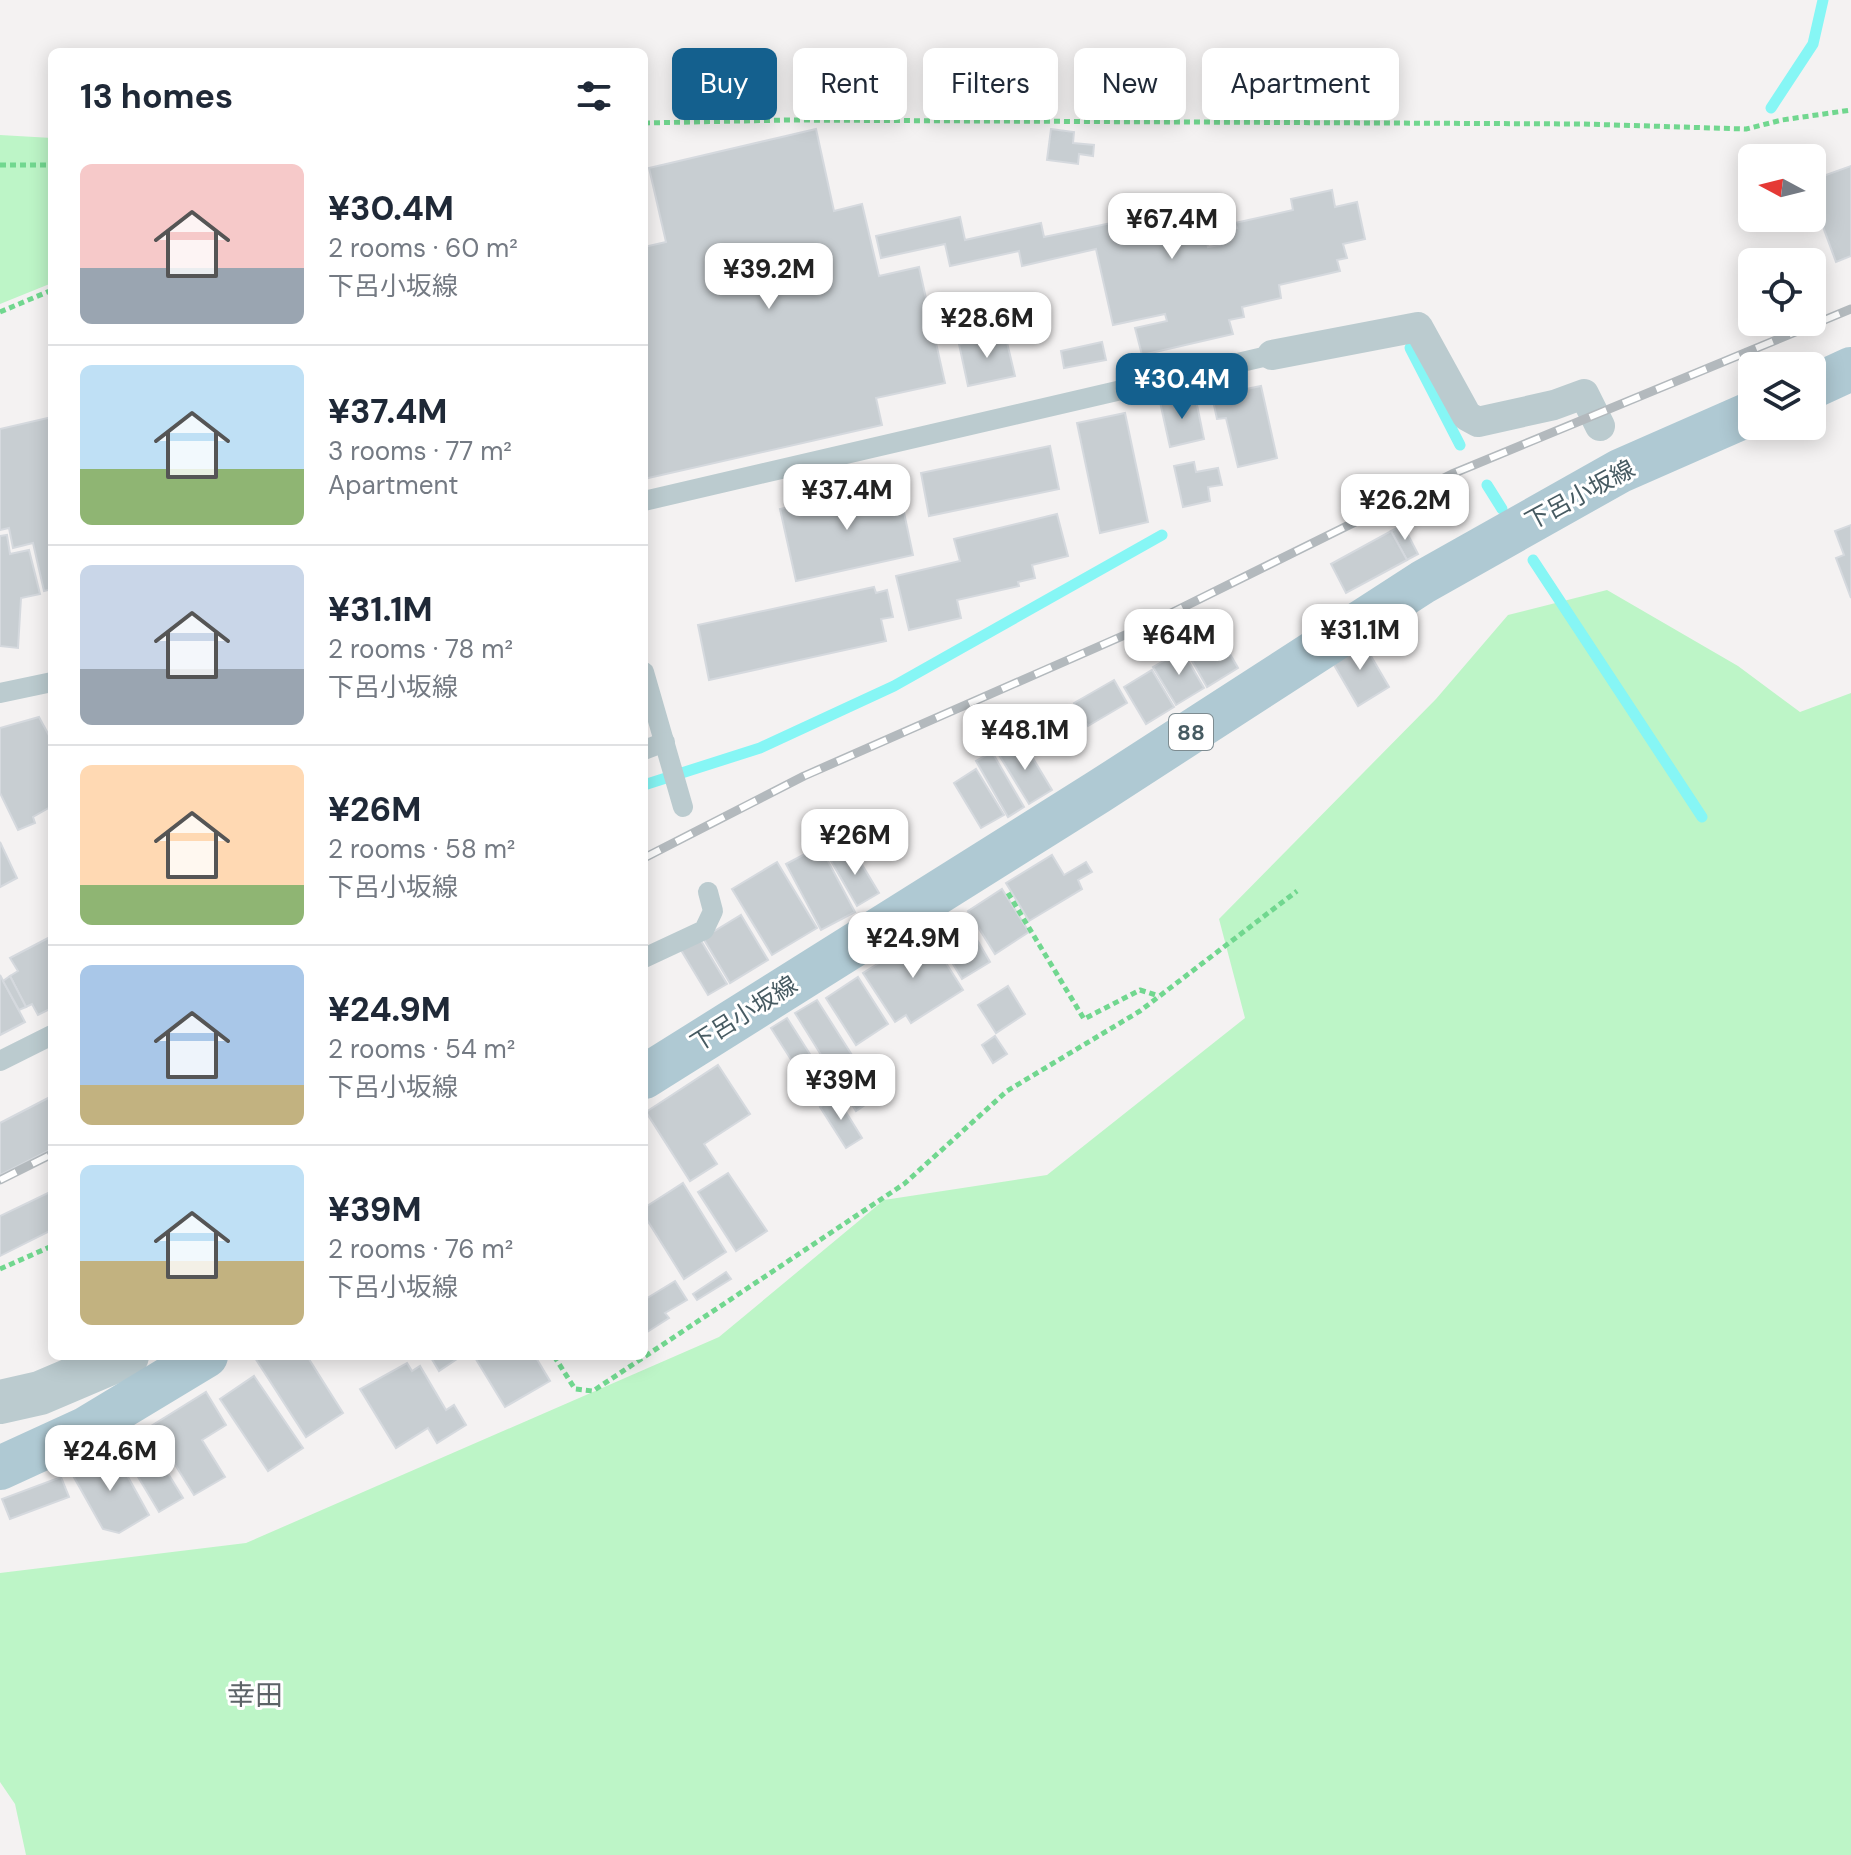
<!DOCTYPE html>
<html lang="en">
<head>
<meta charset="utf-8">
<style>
  :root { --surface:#fff; --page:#f2f2f3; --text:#1f2937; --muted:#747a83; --line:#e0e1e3; --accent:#14608e }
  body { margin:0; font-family:"DM Sans","Noto Sans JP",sans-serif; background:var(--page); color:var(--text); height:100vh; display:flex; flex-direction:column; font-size:30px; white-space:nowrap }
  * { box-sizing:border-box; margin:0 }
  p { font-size:26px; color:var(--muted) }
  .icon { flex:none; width:44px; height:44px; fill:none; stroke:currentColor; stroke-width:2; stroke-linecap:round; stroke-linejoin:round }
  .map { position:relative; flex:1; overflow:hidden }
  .side { position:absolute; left:48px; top:48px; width:600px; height:1312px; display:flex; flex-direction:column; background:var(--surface); border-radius:12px; box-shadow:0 4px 20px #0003 }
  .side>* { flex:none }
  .guide { position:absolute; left:672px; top:48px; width:760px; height:72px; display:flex; gap:16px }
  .needle { width:52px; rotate:277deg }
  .tools { position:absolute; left:1738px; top:144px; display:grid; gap:16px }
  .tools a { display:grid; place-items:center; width:88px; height:88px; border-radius:12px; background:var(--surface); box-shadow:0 4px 20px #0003; font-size:40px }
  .price { position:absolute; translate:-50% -68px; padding:0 18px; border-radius:16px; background:#fff; color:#222; font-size:26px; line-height:52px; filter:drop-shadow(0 2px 4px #0008) }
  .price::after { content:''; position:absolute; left:50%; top:48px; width:24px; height:18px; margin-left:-12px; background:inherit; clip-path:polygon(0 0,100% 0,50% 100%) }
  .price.active { background:var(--accent); color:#fff }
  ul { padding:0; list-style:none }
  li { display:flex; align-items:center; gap:24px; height:200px; padding:0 32px }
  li+li { border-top:2px solid var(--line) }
  li span { display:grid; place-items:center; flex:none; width:224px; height:160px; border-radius:12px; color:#555 }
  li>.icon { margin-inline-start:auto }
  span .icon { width:96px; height:96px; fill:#fffc; stroke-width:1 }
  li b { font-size:34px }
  h2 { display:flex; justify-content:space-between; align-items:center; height:96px; padding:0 32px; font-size:34px }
  .chip { padding:0 28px; border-radius:12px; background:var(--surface); box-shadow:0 4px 20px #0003; font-size:28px; line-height:72px }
  .chip.active { background:var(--accent); color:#fff }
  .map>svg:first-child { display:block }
  .green { fill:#bdf5c7 }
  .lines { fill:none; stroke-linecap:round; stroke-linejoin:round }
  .stream { stroke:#86f6f5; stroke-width:11 }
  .building { fill:#c8ced2; stroke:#d5d9de; stroke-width:2 }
  .path { stroke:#71d78f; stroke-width:5; stroke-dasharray:6 4; stroke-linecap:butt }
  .service { stroke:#bbcbcf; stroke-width:20 }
  .pedestrian { stroke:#bbcbcf; stroke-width:30 }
  .tertiary { stroke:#bbcbcf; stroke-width:44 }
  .primary { stroke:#afc9d3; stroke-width:44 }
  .rail-casing { stroke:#b3b9bd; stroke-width:9 }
  .rail { stroke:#fff; stroke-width:6; stroke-dasharray:18; stroke-linecap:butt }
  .labels { text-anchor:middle; stroke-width:6; stroke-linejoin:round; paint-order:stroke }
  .shield { fill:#fff; stroke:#7e8c91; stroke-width:2 }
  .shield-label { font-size:22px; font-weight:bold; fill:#475b62 }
  .street-label { font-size:24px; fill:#475b62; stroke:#fff }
  .quarter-label { font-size:28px; fill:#5d6468; stroke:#fff }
</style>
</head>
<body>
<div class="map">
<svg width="1851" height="1855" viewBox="0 0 1851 1855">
  <rect width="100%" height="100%" fill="#f4f2f2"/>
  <g class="green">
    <polygon points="0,135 52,138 52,283 0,304"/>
    <polygon points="1607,590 1738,666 1800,712 1851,693 1851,1855 26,1855 15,1804 0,1782 0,1573 246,1543 719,1337 884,1200 1047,1175 1245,1018 1219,919 1436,699 1508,615"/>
  </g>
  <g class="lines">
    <g class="stream">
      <polyline points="1771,108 1813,44 1823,0"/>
      <polyline points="1410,348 1460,445"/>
      <polyline points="1487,485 1502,509"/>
      <polyline points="1533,560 1702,817"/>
      <polyline points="644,785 760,748 894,686 1162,535"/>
    </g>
  </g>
  <g class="building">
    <polygon points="816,129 834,211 862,204 879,276 919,267 945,383 876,398 882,425 644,479 644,247 666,242 649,168"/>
    <polygon points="1051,129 1074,132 1073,143 1094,145 1093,156 1079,154 1078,164 1047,160"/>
    <polygon points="1851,166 1851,256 1836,262 1812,197 1812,180"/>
    <polygon points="1332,190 1335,207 1357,202 1365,239 1343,244 1347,258 1337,260 1340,271 1279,285 1281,298 1242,307 1244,317 1229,320 1233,334 1142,355 1135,328 1167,321 1165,314 1113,325 1096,249 1022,266 1019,251 950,266 945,244 881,258 876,236 960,217 965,240 1041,223 1044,237 1121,221 1119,210 1167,199 1172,224 1201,217 1208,247 1220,245 1218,232 1237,228 1235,223 1293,210 1291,199"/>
    <polygon points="1005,334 1015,376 968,386 959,344"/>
    <polygon points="1102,342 1106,360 1064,368 1061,351"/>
    <polygon points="1261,386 1277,458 1238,467 1226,418 1217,419 1212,396"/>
    <polygon points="1195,395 1204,439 1170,447 1160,402"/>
    <polygon points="1125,413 1148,522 1100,533 1077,423"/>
    <polygon points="52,417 52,589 44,591 33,543 13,548 9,528 0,530 0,429"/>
    <polygon points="1050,446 1059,489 929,516 921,473"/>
    <polygon points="1194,462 1196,472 1218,468 1222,485 1208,487 1210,501 1183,507 1174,466"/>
    <polygon points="898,484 913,555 796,581 780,509"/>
    <polygon points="1057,514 1068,556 1032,565 1035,578 1018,582 1019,586 957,600 961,618 909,630 896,576 960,561 954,539"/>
    <polygon points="1403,525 1418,554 1407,560 1391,531"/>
    <polygon points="1851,525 1851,598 1836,558 1844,555 1835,531"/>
    <polygon points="1391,531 1407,560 1346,593 1331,564"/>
    <polygon points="7,535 10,554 29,550 40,594 21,598 18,648 0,646 0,536"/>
    <polygon points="874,587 876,593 887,590 893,617 881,619 886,641 709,680 698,625"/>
    <polygon points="1215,628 1238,668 1207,687 1184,647"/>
    <polygon points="1361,639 1389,687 1358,706 1330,658"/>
    <polygon points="1182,650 1204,688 1176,705 1153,667"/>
    <polygon points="1152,670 1174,707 1146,724 1124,687"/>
    <polygon points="1114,680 1127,703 1088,726 1074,703"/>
    <polygon points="39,717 52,741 52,806 33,817 35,823 18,830 0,793 0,728"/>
    <polygon points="1022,740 1052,790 1029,804 999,755"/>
    <polygon points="992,752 1024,807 1008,817 976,761"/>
    <polygon points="976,769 1004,815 981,828 954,783"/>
    <polygon points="0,842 17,878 0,887"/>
    <polygon points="820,846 855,912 821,930 786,864"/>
    <polygon points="852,848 879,893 857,906 831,861"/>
    <polygon points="1052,855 1064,875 1086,862 1092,872 1078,880 1082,889 1029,921 1006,883"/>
    <polygon points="777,862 817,928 772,955 732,889"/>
    <polygon points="1002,889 1029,932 995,954 968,911"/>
    <polygon points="962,914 990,962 962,979 933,931"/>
    <polygon points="741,915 768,960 730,983 703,938"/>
    <polygon points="927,933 963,990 911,1023 906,1015 895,1022 863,973"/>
    <polygon points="52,936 52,1008 38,1015 32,1004 26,1007 10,976 18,971 10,958"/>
    <polygon points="700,939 727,984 708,995 681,950"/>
    <polygon points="0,975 25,1022 0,1035"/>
    <polygon points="10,976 26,1007 19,1010 3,981"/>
    <polygon points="858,977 888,1024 856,1045 826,998"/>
    <polygon points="1008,986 1025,1014 996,1033 978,1005"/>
    <polygon points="817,1000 878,1096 856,1111 795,1013"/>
    <polygon points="787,1018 827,1081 811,1091 771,1028"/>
    <polygon points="995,1036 1007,1054 993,1063 982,1045"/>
    <polygon points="718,1065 750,1114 704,1144 717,1164 690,1181 646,1112"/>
    <polygon points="52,1096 52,1149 0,1175 0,1123"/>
    <polygon points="836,1096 862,1138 846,1148 820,1107"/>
    <polygon points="728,1173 767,1231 736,1251 698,1192"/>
    <polygon points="683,1183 726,1252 684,1279 644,1215 644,1208"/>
    <polygon points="52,1191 52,1230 0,1256 0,1216"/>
    <polygon points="726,1272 731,1279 697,1300 693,1294"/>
    <polygon points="675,1281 687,1300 665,1313 669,1318 644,1334 644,1300"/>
    <polygon points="259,1356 307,1356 343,1413 306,1437 255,1358"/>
    <polygon points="430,1356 455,1356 457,1359 439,1371"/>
    <polygon points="474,1356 535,1356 550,1381 505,1407"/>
    <polygon points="407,1363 412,1371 420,1366 446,1410 454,1405 466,1425 437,1443 428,1428 396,1448 360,1389"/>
    <polygon points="254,1376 303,1448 268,1471 220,1399"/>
    <polygon points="206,1392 226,1425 202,1440 225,1477 194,1495 151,1426"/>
    <polygon points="142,1431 183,1498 159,1512 119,1445"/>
    <polygon points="112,1448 149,1515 119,1533 103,1529 71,1472"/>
    <polygon points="61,1477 69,1497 10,1519 2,1499"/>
  </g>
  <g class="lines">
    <g class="path">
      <polyline points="644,123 788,120 1583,124 1746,129 1782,120 1851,110"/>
      <polyline points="0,165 52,165"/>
      <polyline points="0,312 52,290"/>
      <polyline points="1008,893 1084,1019 1140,990 1159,996"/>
      <polyline points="0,1269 52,1246"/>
      <polyline points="554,1356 575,1389 593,1391 904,1184 1007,1091 1140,1011 1297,891"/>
    </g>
    <g class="service">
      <polyline points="644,501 1272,355"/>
      <polyline points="644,672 683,807"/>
      <polyline points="0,693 52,682"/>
      <polyline points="644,750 665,742"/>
      <polyline points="644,958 704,930 713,911 708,892"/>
      <polyline points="0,1061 52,1035"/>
    </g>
    <polyline class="pedestrian" points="1272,355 1418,327 1467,416 1478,422 1554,405 1584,394 1600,426"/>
    <polyline class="tertiary" points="0,1402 40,1393 127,1356"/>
    <g class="primary">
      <polyline points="1812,387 1851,369"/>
      <polyline points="644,1077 1098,792 1423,582 1620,471 1752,413"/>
      <polyline points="0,1468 85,1429 206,1356"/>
    </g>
    <defs>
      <g id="rail">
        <polyline points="644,858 804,776 1143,627 1452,474 1851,309"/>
        <polyline points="0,1180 52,1154"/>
      </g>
    </defs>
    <use href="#rail" class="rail-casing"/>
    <use href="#rail" class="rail"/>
  </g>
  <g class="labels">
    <rect class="shield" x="1169" y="714" width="44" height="36" rx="6"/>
    <g class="shield-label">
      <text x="1191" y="740">88</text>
    </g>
    <g class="street-label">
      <text transform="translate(1580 495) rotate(-28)" y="8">下呂小坂線</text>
      <text transform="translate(744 1014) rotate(-32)" y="8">下呂小坂線</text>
    </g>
    <g class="quarter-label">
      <text x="255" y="1705">幸田</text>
    </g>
  </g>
</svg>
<div class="tools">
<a><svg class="needle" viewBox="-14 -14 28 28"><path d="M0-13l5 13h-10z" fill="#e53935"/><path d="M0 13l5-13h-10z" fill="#747a83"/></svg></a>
<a><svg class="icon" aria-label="locate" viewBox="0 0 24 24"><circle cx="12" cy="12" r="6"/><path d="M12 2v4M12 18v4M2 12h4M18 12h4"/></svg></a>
<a><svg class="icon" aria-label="layers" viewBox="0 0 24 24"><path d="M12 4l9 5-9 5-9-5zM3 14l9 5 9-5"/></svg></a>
</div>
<b class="price" style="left:1172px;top:261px">¥67.4M</b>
<b class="price" style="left:769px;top:311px">¥39.2M</b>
<b class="price" style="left:987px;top:360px">¥28.6M</b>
<b class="price active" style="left:1182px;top:421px">¥30.4M</b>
<b class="price" style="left:847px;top:532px">¥37.4M</b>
<b class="price" style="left:1405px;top:542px">¥26.2M</b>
<b class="price" style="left:1360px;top:672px">¥31.1M</b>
<b class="price" style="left:1179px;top:677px">¥64M</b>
<b class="price" style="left:1025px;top:772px">¥48.1M</b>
<b class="price" style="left:855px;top:877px">¥26M</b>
<b class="price" style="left:913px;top:980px">¥24.9M</b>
<b class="price" style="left:841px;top:1122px">¥39M</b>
<b class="price" style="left:110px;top:1493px">¥24.6M</b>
<div class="guide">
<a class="chip active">Buy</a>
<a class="chip">Rent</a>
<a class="chip">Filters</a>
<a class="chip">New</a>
<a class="chip">Apartment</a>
</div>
<section class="side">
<h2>13 homes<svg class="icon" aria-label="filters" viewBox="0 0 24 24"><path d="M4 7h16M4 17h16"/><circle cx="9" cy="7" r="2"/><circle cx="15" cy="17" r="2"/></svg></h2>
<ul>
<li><span style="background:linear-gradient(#f6c9c9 65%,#9aa5b1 0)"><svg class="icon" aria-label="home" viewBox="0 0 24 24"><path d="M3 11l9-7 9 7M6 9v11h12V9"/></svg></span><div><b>¥30.4M</b><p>2 rooms · 60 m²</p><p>下呂小坂線</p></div></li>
<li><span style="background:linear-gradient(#bfe0f5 65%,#8fb573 0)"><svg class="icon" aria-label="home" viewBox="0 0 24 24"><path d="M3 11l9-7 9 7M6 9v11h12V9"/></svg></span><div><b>¥37.4M</b><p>3 rooms · 77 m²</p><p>Apartment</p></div></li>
<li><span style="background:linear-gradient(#c9d6e8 65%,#9aa5b1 0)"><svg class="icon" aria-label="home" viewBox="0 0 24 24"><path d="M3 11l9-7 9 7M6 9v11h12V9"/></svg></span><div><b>¥31.1M</b><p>2 rooms · 78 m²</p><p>下呂小坂線</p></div></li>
<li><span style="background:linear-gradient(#ffd9b3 75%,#8fb573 0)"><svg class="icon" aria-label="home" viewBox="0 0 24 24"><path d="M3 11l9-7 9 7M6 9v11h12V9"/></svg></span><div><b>¥26M</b><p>2 rooms · 58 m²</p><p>下呂小坂線</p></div></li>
<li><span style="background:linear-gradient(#a9c7e8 75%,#c2b280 0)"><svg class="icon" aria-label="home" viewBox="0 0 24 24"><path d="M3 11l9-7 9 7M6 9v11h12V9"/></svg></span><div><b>¥24.9M</b><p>2 rooms · 54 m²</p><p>下呂小坂線</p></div></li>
<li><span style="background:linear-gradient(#bfe0f5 60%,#c2b280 0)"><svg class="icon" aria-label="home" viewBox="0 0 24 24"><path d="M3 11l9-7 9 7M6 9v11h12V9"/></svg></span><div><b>¥39M</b><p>2 rooms · 76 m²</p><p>下呂小坂線</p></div></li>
</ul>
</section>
</div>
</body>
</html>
